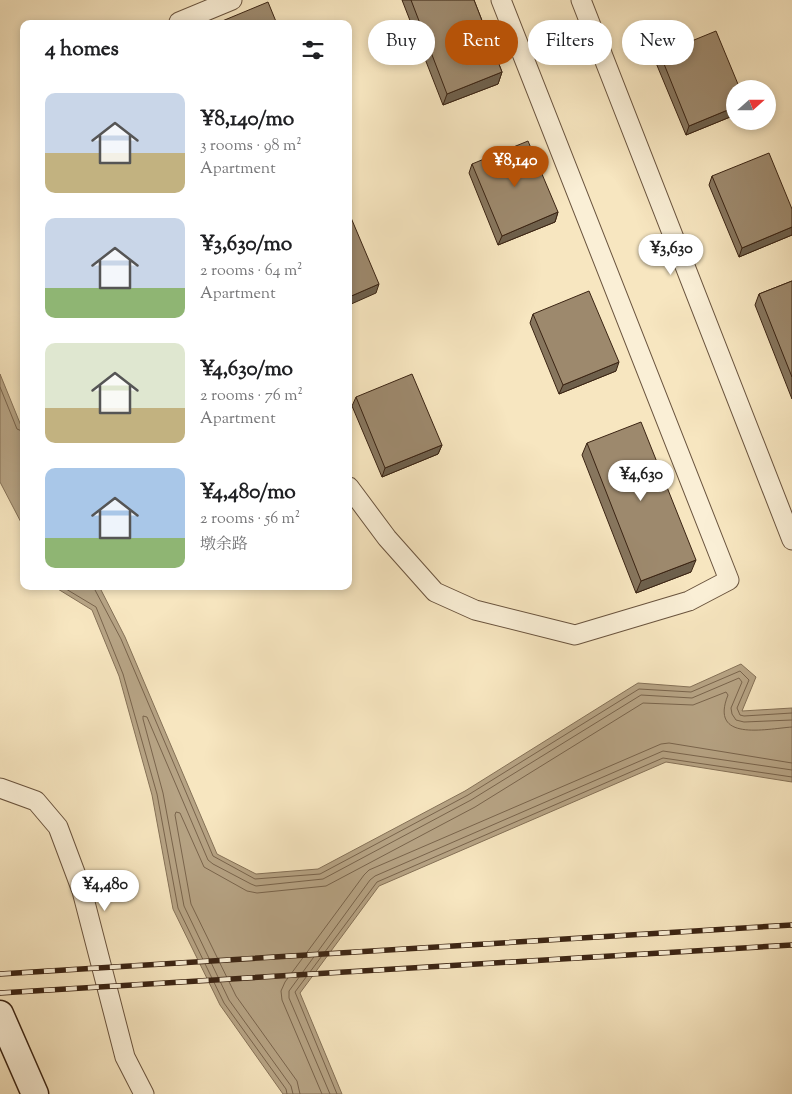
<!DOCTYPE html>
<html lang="en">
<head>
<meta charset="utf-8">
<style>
  :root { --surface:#fff; --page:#f6f6f6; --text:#202124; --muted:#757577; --accent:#b45309 }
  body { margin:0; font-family:"Sorts Mill Goudy","Noto Serif SC",serif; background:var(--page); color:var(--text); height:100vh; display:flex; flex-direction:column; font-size:19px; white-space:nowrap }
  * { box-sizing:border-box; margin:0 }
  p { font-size:16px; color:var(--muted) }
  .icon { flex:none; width:28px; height:28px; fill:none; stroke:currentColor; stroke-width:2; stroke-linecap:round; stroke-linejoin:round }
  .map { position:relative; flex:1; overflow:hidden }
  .details { position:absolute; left:20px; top:20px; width:332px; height:570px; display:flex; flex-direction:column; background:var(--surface); border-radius:10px; box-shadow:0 2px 8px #0003 }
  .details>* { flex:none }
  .banner { position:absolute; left:368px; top:20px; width:349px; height:45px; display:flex; gap:10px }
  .needle { width:32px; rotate:69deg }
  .fabs { position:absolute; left:726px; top:80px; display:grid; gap:10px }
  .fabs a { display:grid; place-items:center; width:50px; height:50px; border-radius:50%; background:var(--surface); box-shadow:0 2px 8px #0003; font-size:25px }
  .price { position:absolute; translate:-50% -42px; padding:0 11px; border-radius:18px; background:#fff; color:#222; font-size:16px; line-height:32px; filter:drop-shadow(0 1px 2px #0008) }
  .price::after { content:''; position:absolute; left:50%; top:30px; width:15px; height:11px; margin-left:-8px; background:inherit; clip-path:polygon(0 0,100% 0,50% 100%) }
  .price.on { background:var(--accent); color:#fff }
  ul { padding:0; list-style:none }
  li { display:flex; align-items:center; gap:15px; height:125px; padding:0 25px }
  li span { display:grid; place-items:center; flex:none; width:140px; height:100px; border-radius:10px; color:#555 }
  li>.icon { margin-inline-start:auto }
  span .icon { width:60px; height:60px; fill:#fffc; stroke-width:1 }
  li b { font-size:21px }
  h2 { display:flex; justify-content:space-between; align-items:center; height:60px; padding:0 25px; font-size:21px }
  .tag { padding:0 18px; border-radius:22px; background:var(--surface); box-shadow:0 2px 8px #0003; font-size:18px; line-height:45px }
  .tag.on { background:var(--accent); color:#fff }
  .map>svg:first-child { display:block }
  .water { fill:#b7a485; stroke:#857157 }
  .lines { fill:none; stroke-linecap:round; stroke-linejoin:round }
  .shore { stroke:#79644c; stroke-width:1 }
  .minor-casing { stroke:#6a543e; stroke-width:21 }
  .secondary-casing { stroke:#3b2413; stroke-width:29 }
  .minor { stroke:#faefd6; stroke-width:19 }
  .secondary { stroke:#faefd6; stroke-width:26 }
  .rail-casing { stroke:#3b2413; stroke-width:5.5 }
  .rail { stroke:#faefd6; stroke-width:4; stroke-dasharray:11; stroke-linecap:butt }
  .wall { fill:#87765e; stroke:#3b2413 }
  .shaded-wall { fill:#6e604c; stroke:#3b2413 }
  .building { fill:#9d896d; stroke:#3b2413 }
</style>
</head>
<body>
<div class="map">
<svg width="792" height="1094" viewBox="0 0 792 1094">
  <rect width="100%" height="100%" fill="#f7e6c0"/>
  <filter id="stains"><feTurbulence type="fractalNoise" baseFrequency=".004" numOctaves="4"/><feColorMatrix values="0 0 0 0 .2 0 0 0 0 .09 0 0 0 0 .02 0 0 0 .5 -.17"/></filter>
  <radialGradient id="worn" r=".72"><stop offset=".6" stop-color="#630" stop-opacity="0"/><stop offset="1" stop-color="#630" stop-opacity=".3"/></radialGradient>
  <g class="water">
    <polygon points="0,374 24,433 24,528 0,482"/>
    <polygon points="53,586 99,586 125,637 217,854 256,874 318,869 465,791 638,683 690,687 741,664 756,677 742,711 792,708 792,782 666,762 379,886 300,993 342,1094 283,1094 220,1005 173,909 152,795 119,676 92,610"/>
  </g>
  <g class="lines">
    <g class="shore">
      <polyline points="0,387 17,429 24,432"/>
      <polyline points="61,586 96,607 123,674 157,794 178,908 224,1003 286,1089 287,1094"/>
      <polyline points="95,586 95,590 121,639 213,856 255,879 320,874 468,795 639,689 691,692 740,671 749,680 737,708 740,715 744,716 792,713"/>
      <polyline points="293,1094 291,1086 229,1000 184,906 163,793 143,719 143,716 147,717 208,860 213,864 251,884 256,886 323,879 471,800 641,695 692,698 739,678 742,682 731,708 732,714 736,720 744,722 792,720"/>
      <path d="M300 1094 297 1081 236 996 191 904 175 815 176 812 180 813 204 867 247 891 257 893 326 886 475 807 643 703 693 705 726 692 728 695C709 742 765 729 792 727"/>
      <polyline points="322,1094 282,1000 281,991 285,982 364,875 369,870 661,744 669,743 792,763"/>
      <polyline points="330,1094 289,998 289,991 370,880 375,876 663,751 792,770"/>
      <polyline points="337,1094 295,992 377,882 663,758 792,777"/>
    </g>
    <defs>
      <g id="minor">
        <polyline points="581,0 792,540"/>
        <polyline points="180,24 179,22 232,0"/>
        <polyline points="349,487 387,538 435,592 475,610 575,635 689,601 729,580 501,0"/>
        <polyline points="0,788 36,801 58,827 82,891 125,1057 144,1094"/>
      </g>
      <polyline id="secondary" points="0,1014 35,1094"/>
    </defs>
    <use href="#minor" class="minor-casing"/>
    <use href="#secondary" class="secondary-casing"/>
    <use href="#minor" class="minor"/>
    <use href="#secondary" class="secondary"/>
    <defs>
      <g id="rail">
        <polyline points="0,974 792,925"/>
        <polyline points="0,993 792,945"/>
      </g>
    </defs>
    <use href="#rail" class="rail-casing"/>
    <use href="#rail" class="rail"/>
  </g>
  <g class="wall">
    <polygon points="402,0 474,0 502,72 498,84 443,105"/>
    <polygon points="660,54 735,89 735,115 686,135 656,63"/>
    <polygon points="472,164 558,212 555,222 498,245 469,173"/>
    <polygon points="712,176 792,209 792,235 739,257 709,185"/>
    <polygon points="792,281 792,399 755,305 759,294"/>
    <polygon points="533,314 616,371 559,394 530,323"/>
    <polygon points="356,397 442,445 438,454 382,477 352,406"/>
    <polygon points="587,443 691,572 636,593 582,455"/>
  </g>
  <g class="shaded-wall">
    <polygon points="502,72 498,84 443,105 447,94"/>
    <polygon points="735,107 735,115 686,135 689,126"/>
    <polygon points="558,212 555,222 498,245 502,236"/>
    <polygon points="792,227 792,235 739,257 742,248"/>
    <polygon points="379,284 376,293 349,305 349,297"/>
    <polygon points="619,362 616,371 559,394 563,385"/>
    <polygon points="442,445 438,454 382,477 385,468"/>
    <polygon points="696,560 691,572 636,593 641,581"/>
  </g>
  <g class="building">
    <polygon points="411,0 474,0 502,72 447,94"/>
    <polygon points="268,2 277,24 215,24"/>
    <polygon points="716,31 740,89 735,89 735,107 689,126 660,54"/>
    <polygon points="528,141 558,212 502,236 472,164"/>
    <polygon points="769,153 792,209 792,227 742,248 712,176"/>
    <polygon points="349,213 379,284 349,297"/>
    <polygon points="792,281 792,377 759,294"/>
    <polygon points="589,291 619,362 563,385 533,314"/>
    <polygon points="412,374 442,445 385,468 356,397"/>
    <polygon points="641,422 696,560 641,581 587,443"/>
  </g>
  <rect width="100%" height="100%" filter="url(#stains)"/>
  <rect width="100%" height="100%" fill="url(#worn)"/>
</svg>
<div class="fabs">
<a><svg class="needle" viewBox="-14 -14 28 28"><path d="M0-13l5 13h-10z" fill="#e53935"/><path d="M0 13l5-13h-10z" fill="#757577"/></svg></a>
</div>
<b class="price on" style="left:515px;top:188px">¥8,140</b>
<b class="price" style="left:671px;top:276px">¥3,630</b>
<b class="price" style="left:641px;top:502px">¥4,630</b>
<b class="price" style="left:105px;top:912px">¥4,480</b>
<div class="banner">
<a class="tag">Buy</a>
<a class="tag on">Rent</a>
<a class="tag">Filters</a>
<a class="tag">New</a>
</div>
<section class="details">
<h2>4 homes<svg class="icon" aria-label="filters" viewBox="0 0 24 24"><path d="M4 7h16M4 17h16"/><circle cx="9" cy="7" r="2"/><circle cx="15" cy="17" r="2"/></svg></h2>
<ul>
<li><span style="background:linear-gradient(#c9d6e8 60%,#c2b280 0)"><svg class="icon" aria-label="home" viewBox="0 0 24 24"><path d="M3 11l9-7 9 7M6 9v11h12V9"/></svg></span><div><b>¥8,140/mo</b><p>3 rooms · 98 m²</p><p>Apartment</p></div></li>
<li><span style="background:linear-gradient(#c9d6e8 70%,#8fb573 0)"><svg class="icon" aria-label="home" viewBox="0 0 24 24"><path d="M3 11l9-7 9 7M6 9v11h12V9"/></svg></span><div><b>¥3,630/mo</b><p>2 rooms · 64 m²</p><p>Apartment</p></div></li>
<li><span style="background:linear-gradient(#dfe7d0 65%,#c2b280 0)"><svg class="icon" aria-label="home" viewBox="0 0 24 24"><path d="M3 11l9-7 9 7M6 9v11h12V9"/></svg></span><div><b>¥4,630/mo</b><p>2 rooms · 76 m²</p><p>Apartment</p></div></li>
<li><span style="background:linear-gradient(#a9c7e8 70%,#8fb573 0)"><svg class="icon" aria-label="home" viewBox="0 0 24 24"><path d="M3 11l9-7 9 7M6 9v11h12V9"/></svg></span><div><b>¥4,480/mo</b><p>2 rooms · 56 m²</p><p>墩余路</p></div></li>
</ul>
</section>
</div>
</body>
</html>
